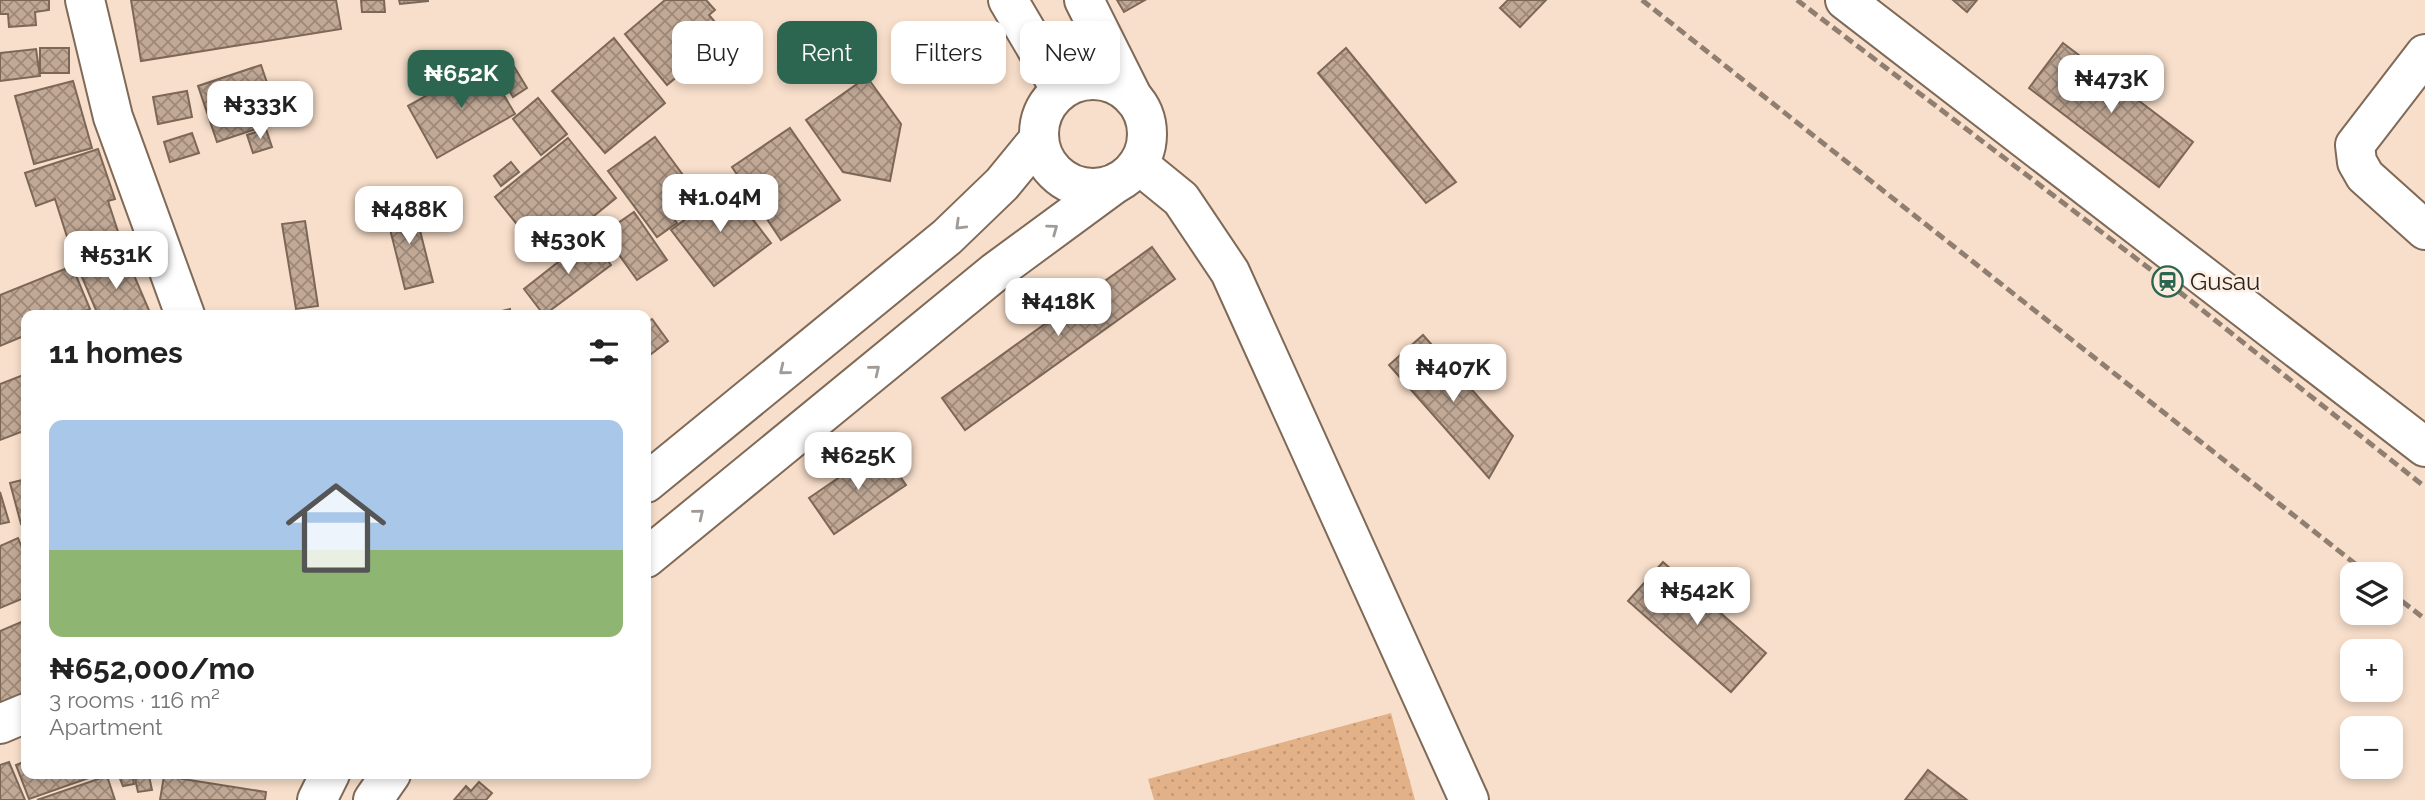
<!DOCTYPE html>
<html lang="en">
<head>
<meta charset="utf-8">
<style>
  :root { --surface:#fff; --page:#f6f6f6; --text:#222; --muted:#767676; --accent:#2d6650 }
  body { margin:0; font-family:Raleway,sans-serif; background:var(--page); color:var(--text); height:100vh; display:flex; flex-direction:column; font-size:26px; white-space:nowrap }
  * { box-sizing:border-box; margin:0 }
  p { font-size:23px; color:var(--muted) }
  .icon { flex:none; width:38px; height:38px; fill:none; stroke:currentColor; stroke-width:2; stroke-linecap:round; stroke-linejoin:round }
  .map { position:relative; flex:1; overflow:hidden }
  .details { position:absolute; left:21px; top:310px; width:630px; height:469px; display:flex; flex-direction:column; background:var(--surface); border-radius:14px; box-shadow:0 4px 10px #0003 }
  .details>* { flex:none }
  .top-card { position:absolute; left:672px; top:21px; width:665px; height:63px; display:flex; gap:14px }
  .buttons { position:absolute; left:2340px; top:562px; display:grid; gap:14px }
  .buttons a { display:grid; place-items:center; width:63px; height:63px; border-radius:14px; background:var(--surface); box-shadow:0 4px 10px #0003; font-size:35px }
  .price { position:absolute; translate:-50% -60px; padding:0 16px; border-radius:14px; background:#fff; color:#222; font-size:23px; line-height:46px; filter:drop-shadow(0 2px 4px #0008) }
  .price::after { content:''; position:absolute; left:50%; top:42px; width:21px; height:16px; margin-left:-10px; background:inherit; clip-path:polygon(0 0,100% 0,50% 100%) }
  .price.on { background:var(--accent); color:#fff }
  ul { padding:0; list-style:none }
  li { display:grid; align-content:center; gap:14px; height:371px; padding:0 28px }
  li span { display:grid; place-items:center; height:217px; border-radius:14px; color:#555 }
  li>.icon { margin-inline-start:auto }
  span .icon { width:126px; height:126px; fill:#fffc; stroke-width:1 }
  li b { font-size:30px }
  h2 { display:flex; justify-content:space-between; align-items:center; height:84px; padding:0 28px; font-size:30px }
  .pill { padding:0 24px; border-radius:14px; background:var(--surface); box-shadow:0 4px 10px #0003; font-size:24px; line-height:63px }
  .pill.on { background:var(--accent); color:#fff }
  .map>svg:first-child { display:block }
  .park { fill:url(#park-dots) }
  .building { fill:url(#building-cross-hatch); stroke:#7d6756; stroke-width:2 }
  .lines { fill:none; stroke-linecap:round; stroke-linejoin:round }
  .minor-casing { stroke:#7f6957; stroke-width:42 }
  .tertiary-casing { stroke:#7f6957; stroke-width:42 }
  .minor { stroke:#fff; stroke-width:38 }
  .tertiary { stroke:#fff; stroke-width:38 }
  .rail { stroke:#907f71; stroke-width:5; stroke-dasharray:10 5; stroke-linecap:butt }
  .oneway { stroke:#9f9b98 }
  .labels { text-anchor:middle; stroke-width:5; stroke-linejoin:round; paint-order:stroke }
  .poi-label { font-size:24px; fill:#2a211a; stroke:#feeee2; text-anchor:start }
</style>
</head>
<body>
<div class="map">
<svg width="2425" height="800" viewBox="0 0 2425 800">
  <defs>
    <pattern id="park-dots" width="8" height="8" patternUnits="userSpaceOnUse" patternTransform="scale(1.75)"><rect width="8" height="8" fill="#e3b188"/><path d="M2 2h.1M6 6h.1" fill="none" stroke="#c39875" stroke-width="1.8" stroke-linecap="round"/></pattern>
    <pattern id="building-cross-hatch" width="8" height="8" patternUnits="userSpaceOnUse" patternTransform="scale(1.75)"><rect width="8" height="8" fill="#c1a996"/><path d="M0 0l8 8M0 8l8-8" fill="none" stroke="#9d897a"/></pattern>
  </defs>
  <rect width="100%" height="100%" fill="#f8dfcb"/>
  <polygon class="park" points="1391,713 1415,800 1154,800 1148,779"/>
  <g class="building">
    <polygon points="0,0 49,0 49,10 35,12 36,25 9,27 8,14 0,14"/>
    <polygon points="131,0 336,0 341,29 141,61"/>
    <polygon points="361,0 384,0 385,12 362,12"/>
    <polygon points="399,0 428,0 428,1 400,4"/>
    <polygon points="665,0 706,0 715,10 709,15 738,49 701,79 690,66 667,85 625,34"/>
    <polygon points="1117,0 1145,0 1124,12"/>
    <polygon points="1508,0 1546,0 1520,27 1500,8"/>
    <polygon points="1953,0 1977,0 1967,12"/>
    <polygon points="614,38 665,103 605,153 552,91"/>
    <polygon points="2063,43 2193,142 2159,187 2029,88"/>
    <rect x="40" y="48" width="29" height="25"/>
    <polygon points="1346,48 1456,182 1426,203 1318,73"/>
    <polygon points="36,49 40,76 0,81 0,53"/>
    <polygon points="507,55 527,88 513,97 493,64"/>
    <polygon points="485,63 515,114 437,158 408,106"/>
    <polygon points="261,65 280,121 217,142 198,86"/>
    <polygon points="867,77 901,124 890,181 843,172 806,120"/>
    <polygon points="73,81 92,148 34,164 15,96"/>
    <polygon points="187,91 192,117 158,124 153,97"/>
    <polygon points="538,98 567,134 541,155 513,119"/>
    <polygon points="790,128 840,200 781,240 732,167"/>
    <polygon points="266,129 272,147 253,153 247,135"/>
    <polygon points="192,133 199,153 170,162 164,142"/>
    <polygon points="655,137 697,194 670,213 677,223 657,237 608,171"/>
    <polygon points="568,138 616,198 543,257 495,197"/>
    <polygon points="98,149 115,199 108,201 124,250 76,265 55,199 36,206 25,173"/>
    <polygon points="511,162 519,172 501,186 494,176"/>
    <polygon points="723,181 771,243 714,286 671,230 699,209 694,203"/>
    <polygon points="413,203 433,282 405,289 385,209"/>
    <polygon points="634,212 667,260 637,280 617,252 611,256 598,237"/>
    <polygon points="305,221 318,306 296,309 282,224"/>
    <polygon points="590,237 611,265 544,315 524,289"/>
    <polygon points="1152,247 1175,279 965,430 942,398"/>
    <polygon points="127,259 151,315 98,315 82,277"/>
    <polygon points="72,266 90,309 76,315 26,315 26,335 0,346 0,295"/>
    <polygon points="510,309 511,315 485,315"/>
    <polygon points="652,319 668,341 646,358 646,323"/>
    <polygon points="1423,335 1513,436 1489,478 1389,365"/>
    <polygon points="26,374 26,430 0,440 0,384"/>
    <polygon points="881,449 906,485 834,534 809,498"/>
    <polygon points="26,479 26,523 21,524 10,483"/>
    <polygon points="0,492 9,522 0,524"/>
    <polygon points="18,538 26,558 26,597 0,608 0,546"/>
    <polygon points="1663,562 1766,653 1731,692 1628,601"/>
    <polygon points="26,620 26,696 0,705 0,631"/>
    <polygon points="26,761 26,774 100,774 29,799 16,765"/>
    <polygon points="9,762 25,800 0,800 0,765"/>
    <polygon points="1928,770 1967,800 1905,800"/>
    <polygon points="118,774 132,774 134,784 123,786"/>
    <polygon points="165,774 229,774 229,777"/>
    <polygon points="107,776 115,800 37,800"/>
    <polygon points="149,776 152,790 138,792 135,779"/>
    <polygon points="164,776 266,792 265,800 160,800"/>
    <polygon points="479,782 492,793 486,800 454,800 466,786 471,791"/>
  </g>
  <g class="lines">
    <defs>
      <g id="minor">
        <polyline points="85,0 113,117 185,315"/>
        <polyline points="1845,0 2425,447"/>
        <polyline points="2425,54 2355,145 2357,162 2365,176 2425,230"/>
        <polyline points="1138,164 1181,199 1230,272 1469,800"/>
        <polyline points="0,724 26,713"/>
      </g>
      <g id="tertiary">
        <polyline points="1008,0 1061,90"/>
        <polyline points="1084,0 1133,98"/>
        <circle cx="1093" cy="134" r="54"/>
        <polyline points="646,483 947,237 1002,184 1039,139"/>
        <polyline points="646,558 995,272 1116,183"/>
        <polyline points="317,800 330,774"/>
        <polyline points="373,800 391,774"/>
      </g>
    </defs>
    <use href="#minor" class="minor-casing"/>
    <use href="#tertiary" class="tertiary-casing"/>
    <use href="#minor" class="minor"/>
    <use href="#tertiary" class="tertiary"/>
    <g class="rail">
      <polyline points="1642,0 2368,574"/>
      <polyline points="1797,0 2167,282 2425,487"/>
      <polyline points="2390,592 2425,619"/>
    </g>
  </g>
  <defs><path id="oneway-chevron" d="M-2-3.5L2.5 0L-2 3.5" fill="none" stroke-width="1.6" stroke-linecap="round" stroke-linejoin="round" transform="scale(1.75)"/></defs>
  <g class="oneway">
    <use href="#oneway-chevron" transform="translate(960 225) rotate(136)"/>
    <use href="#oneway-chevron" transform="translate(1053 229) rotate(-36)"/>
    <use href="#oneway-chevron" transform="translate(784 370) rotate(141)"/>
    <use href="#oneway-chevron" transform="translate(875 370) rotate(-39)"/>
    <use href="#oneway-chevron" transform="translate(699 514) rotate(-39)"/>
  </g>
  <defs>
    <symbol id="station-ring" viewBox="-11 -11 22 22"><circle r="9.5" fill="#feeee2" stroke="#2d6650" stroke-width="1.5"/><path d="M-3-6H3Q5-6 5-4V2Q5 4 3 4L4.5 6H3L1.5 4h-3L-3 6H-4.5L-3 4Q-5 4-5 2V-4Q-5-6-3-6ZM-3.5-4v3h7v-3ZM-3.5 1v1.5H-2V1ZM2 1v1.5H3.5V1Z" fill="#2d6650"/></symbol>
  </defs>
  <g fill-rule="evenodd">
    <use href="#station-ring" x="2150" y="264" width="35" height="35"/>
  </g>
  <g class="labels">
    <g class="poi-label">
      <text x="2190" y="290">Gusau</text>
    </g>
  </g>
</svg>
<div class="buttons">
<a><svg class="icon" aria-label="layers" viewBox="0 0 24 24"><path d="M12 4l9 5-9 5-9-5zM3 14l9 5 9-5"/></svg></a>
<a>+</a>
<a>−</a>
</div>
<b class="price on" style="left:461px;top:110px">₦652K</b>
<b class="price" style="left:2111px;top:115px">₦473K</b>
<b class="price" style="left:260px;top:141px">₦333K</b>
<b class="price" style="left:720px;top:234px">₦1.04M</b>
<b class="price" style="left:409px;top:246px">₦488K</b>
<b class="price" style="left:568px;top:276px">₦530K</b>
<b class="price" style="left:116px;top:291px">₦531K</b>
<b class="price" style="left:1058px;top:338px">₦418K</b>
<b class="price" style="left:1453px;top:404px">₦407K</b>
<b class="price" style="left:858px;top:492px">₦625K</b>
<b class="price" style="left:1697px;top:627px">₦542K</b>
<div class="top-card">
<a class="pill">Buy</a>
<a class="pill on">Rent</a>
<a class="pill">Filters</a>
<a class="pill">New</a>
</div>
<section class="details">
<h2>11 homes<svg class="icon" aria-label="filters" viewBox="0 0 24 24"><path d="M4 7h16M4 17h16"/><circle cx="9" cy="7" r="2"/><circle cx="15" cy="17" r="2"/></svg></h2>
<ul>
<li><span style="background:linear-gradient(#a9c7e8 60%,#8fb573 0)"><svg class="icon" aria-label="home" viewBox="0 0 24 24"><path d="M3 11l9-7 9 7M6 9v11h12V9"/></svg></span><div><b>₦652,000/mo</b><p>3 rooms · 116 m²</p><p>Apartment</p></div></li>
</ul>
</section>
</div>
</body>
</html>
